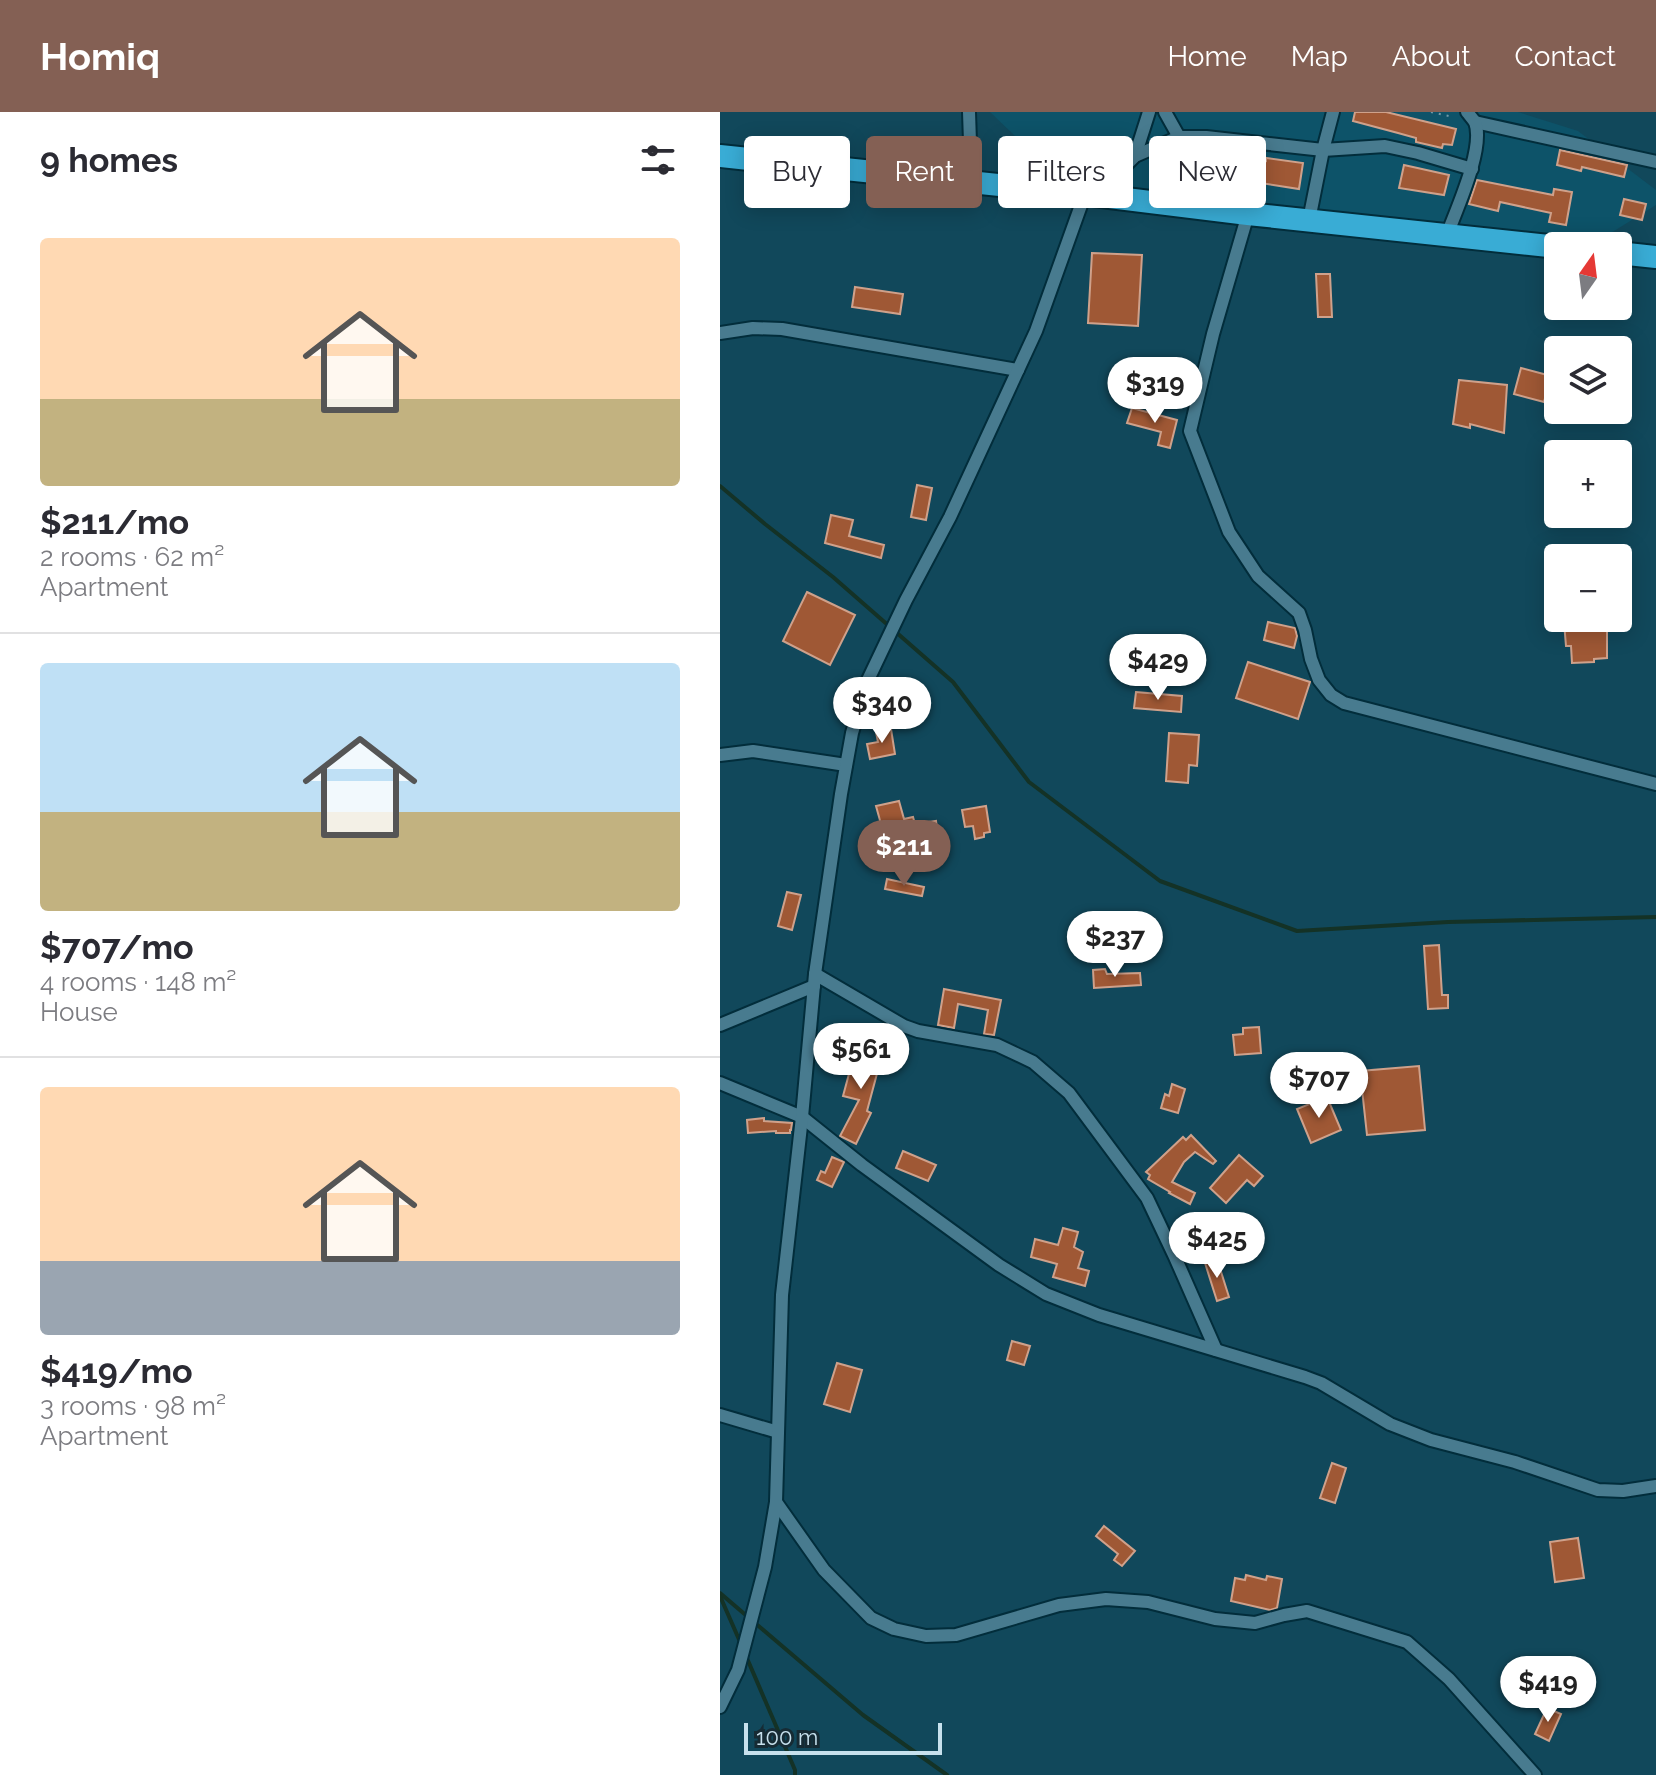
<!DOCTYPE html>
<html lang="en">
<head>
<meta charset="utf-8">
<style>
  :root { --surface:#fff; --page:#f2f2f3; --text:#2b2b33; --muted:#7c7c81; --line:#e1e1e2; --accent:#846054 }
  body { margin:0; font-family:Raleway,sans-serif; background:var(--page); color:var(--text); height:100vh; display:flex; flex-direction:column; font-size:30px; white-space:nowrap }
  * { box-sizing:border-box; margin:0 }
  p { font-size:26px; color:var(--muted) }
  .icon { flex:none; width:44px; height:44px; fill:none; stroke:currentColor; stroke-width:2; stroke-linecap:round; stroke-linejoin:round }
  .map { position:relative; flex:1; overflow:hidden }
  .details { display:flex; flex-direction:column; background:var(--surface); width:720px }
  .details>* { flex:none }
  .top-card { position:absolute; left:24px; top:24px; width:760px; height:72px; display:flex; gap:16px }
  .needle { width:52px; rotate:14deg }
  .buttons { position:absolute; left:824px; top:120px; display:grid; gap:16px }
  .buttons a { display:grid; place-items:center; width:88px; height:88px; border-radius:8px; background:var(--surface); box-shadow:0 4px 20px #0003; font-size:40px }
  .scale { position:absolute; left:24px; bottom:20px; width:198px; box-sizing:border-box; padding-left:8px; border:4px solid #c7e1ed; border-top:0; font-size:22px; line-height:28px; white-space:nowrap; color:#c7e1ed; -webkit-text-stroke:6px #162b34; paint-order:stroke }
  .price { position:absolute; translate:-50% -68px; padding:0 18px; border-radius:28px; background:#fff; color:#222; font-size:26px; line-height:52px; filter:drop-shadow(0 2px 4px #0008) }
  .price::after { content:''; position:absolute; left:50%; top:48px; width:24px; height:18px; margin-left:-12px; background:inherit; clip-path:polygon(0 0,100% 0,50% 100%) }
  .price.on { background:var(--accent); color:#fff }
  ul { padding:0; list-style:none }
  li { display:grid; align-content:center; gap:16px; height:424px; padding:0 40px }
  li+li { border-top:2px solid var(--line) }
  li span { display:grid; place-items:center; height:248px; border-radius:8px; color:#555 }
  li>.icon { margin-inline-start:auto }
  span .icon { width:144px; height:144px; fill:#fffc; stroke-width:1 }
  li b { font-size:34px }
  h2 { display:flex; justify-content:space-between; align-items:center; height:96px; padding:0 40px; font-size:34px }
  .tag { padding:0 28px; border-radius:8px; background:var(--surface); box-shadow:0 4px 20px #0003; font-size:28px; line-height:72px }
  .tag.on { background:var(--accent); color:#fff }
  header { display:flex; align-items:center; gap:48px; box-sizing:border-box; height:112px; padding:0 40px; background:var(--accent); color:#fff }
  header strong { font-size:38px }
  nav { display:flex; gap:44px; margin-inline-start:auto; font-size:28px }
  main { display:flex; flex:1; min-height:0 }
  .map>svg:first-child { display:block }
  .built { fill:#0d5369 }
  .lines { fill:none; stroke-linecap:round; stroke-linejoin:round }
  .stream { stroke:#143226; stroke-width:4 }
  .building { fill:#9f5835; stroke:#cfa18b; stroke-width:2 }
  .street-casing { stroke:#022d3b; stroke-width:16 }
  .highway-casing { stroke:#022d3b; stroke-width:26 }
  .path { stroke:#7199a8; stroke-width:2; stroke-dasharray:2 6; stroke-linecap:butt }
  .street { stroke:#487b8f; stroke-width:12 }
  .highway { stroke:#39acd5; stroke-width:22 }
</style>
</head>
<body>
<header>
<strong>Homiq</strong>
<nav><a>Home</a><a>Map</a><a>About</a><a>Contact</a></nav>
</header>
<main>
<section class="details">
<h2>9 homes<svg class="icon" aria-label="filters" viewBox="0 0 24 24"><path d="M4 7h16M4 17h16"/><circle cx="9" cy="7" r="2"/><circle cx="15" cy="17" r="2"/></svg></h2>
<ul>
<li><span style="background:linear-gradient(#ffd9b3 65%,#c2b280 0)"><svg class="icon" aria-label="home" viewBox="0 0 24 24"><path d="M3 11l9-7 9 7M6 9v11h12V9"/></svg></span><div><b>$211/mo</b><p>2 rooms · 62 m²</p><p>Apartment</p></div></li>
<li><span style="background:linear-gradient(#bfe0f5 60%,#c2b280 0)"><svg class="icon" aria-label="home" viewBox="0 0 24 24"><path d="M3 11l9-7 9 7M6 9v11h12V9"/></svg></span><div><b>$707/mo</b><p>4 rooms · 148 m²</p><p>House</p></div></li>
<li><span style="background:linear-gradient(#ffd9b3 70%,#9aa5b1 0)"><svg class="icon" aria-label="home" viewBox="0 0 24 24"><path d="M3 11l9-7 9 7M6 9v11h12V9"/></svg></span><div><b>$419/mo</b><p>3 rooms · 98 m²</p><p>Apartment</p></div></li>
</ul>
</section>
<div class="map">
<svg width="936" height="1663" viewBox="0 0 936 1663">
  <rect width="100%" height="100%" fill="#11485b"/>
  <polygon class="built" points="270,0 798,0 858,19 936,78 936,93 886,124 777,118 502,88 341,68"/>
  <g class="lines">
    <g class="stream">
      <polyline points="0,374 45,412 113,465 233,570 309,670 440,769 577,819 728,810 936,805"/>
      <polyline points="0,1481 28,1505"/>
      <polyline points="0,1484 21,1532"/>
      <polyline points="35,1511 143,1603 227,1663"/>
      <polyline points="26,1544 75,1658 75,1663"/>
    </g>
  </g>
  <g class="building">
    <polygon points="635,0 666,0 736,17 732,33 723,32 722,36 696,30 696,26 678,21 633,9"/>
    <polygon points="467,35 546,49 546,46 583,51 579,77 521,68 522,65 463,57"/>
    <polygon points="840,38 907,53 904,65 862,55 861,59 837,53"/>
    <polygon points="684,53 729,63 724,83 679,76"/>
    <polygon points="757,68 833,83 834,77 852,80 846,113 829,110 831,101 780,90 778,99 749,92"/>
    <polygon points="904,87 926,92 922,108 900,103"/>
    <polygon points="372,141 422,143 418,214 368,211"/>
    <polygon points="596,162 610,162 612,205 598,205"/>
    <polygon points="135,175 183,182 180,202 132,195"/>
    <polygon points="801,256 831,264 824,290 794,282"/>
    <polygon points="739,268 787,273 784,321 750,312 750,316 733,312"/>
    <polygon points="412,296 457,308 450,336 438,333 441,320 407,311"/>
    <polygon points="197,373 212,376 206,408 191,405"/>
    <polygon points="111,403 133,408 129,424 164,433 161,446 105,431"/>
    <polygon points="87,480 135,503 110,553 63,529"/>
    <polygon points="854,506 865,506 866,510 887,509 887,546 874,547 874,550 852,551 851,534 846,534 844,510 854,510"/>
    <polygon points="548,510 575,516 577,524 574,536 544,528"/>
    <polygon points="528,550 590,570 578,607 516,586"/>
    <polygon points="416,580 462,584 461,600 414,596"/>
    <polygon points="171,617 175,642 150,647 147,632 158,630 156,620"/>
    <polygon points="449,621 479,623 477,654 469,653 468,671 446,669"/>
    <polygon points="179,689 184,707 193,705 195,712 216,709 217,716 213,717 216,721 210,722 212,738 201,740 198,721 166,730 156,694"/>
    <polygon points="266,694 270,720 264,721 264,725 255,727 253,714 245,715 242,698"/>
    <polygon points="167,767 204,775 202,784 165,777"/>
    <polygon points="67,780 81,783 72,818 58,814"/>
    <polygon points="719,833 722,883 728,883 728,896 708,897 704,834"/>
    <polygon points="385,857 387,862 420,861 421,873 374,876 373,858"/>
    <polygon points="224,877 281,888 274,923 264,922 268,898 238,892 234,916 218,913"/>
    <polygon points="539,915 541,941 515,943 513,923 523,922 523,916"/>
    <polygon points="136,936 162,943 147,999 151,1001 136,1032 120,1024 139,988 123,984"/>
    <polygon points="699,954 705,1018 647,1023 640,959"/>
    <polygon points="452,972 465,977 458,1001 441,996 445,982 449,984"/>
    <polygon points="607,985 621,1018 591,1031 577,997"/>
    <polygon points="44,1006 44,1009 72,1011 71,1018 70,1018 70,1021 56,1021 56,1019 28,1021 27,1008"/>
    <polygon points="471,1023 496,1049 493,1052 475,1040 464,1050 452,1070 475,1081 470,1092 449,1081 450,1080 428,1067 430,1063 426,1060 463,1025 466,1028"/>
    <polygon points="183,1039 216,1053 208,1069 176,1056"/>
    <polygon points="519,1043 543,1064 534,1074 527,1068 506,1091 490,1076"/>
    <polygon points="112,1045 124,1050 112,1075 97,1068 101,1059 105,1061"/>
    <polygon points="343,1116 358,1120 354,1135 363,1140 358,1156 369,1159 365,1174 333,1165 337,1152 311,1145 315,1127 338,1133"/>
    <polygon points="497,1147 509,1185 497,1189 485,1151"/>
    <polygon points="292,1229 310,1234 304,1253 287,1248"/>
    <polygon points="117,1251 142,1258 130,1300 104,1292"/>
    <polygon points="612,1351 626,1356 615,1391 600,1386"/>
    <polygon points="384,1414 415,1439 402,1454 394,1448 398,1442 376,1424"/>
    <polygon points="858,1426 864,1466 835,1470 830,1430"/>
    <polygon points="526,1463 546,1468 547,1464 562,1467 557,1496 550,1498 511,1489 515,1466 525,1468"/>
    <polygon points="827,1596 841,1602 829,1629 815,1622"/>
  </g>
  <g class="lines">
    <defs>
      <g id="street">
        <polyline points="445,0 459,25"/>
        <polyline points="755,10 936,50"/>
        <polyline points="415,44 429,0"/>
        <polyline points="226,69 250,30 249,0"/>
        <polyline points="376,83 415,44 459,25 486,25 603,38 665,34 698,41 752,57"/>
        <polyline points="528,102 493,222 470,319 509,420 538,464 579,501 585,518 591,547 599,568 611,583 624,591 936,672"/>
        <polyline points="589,108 603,38 613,0"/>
        <path d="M727 123C736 98 765 36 755 10 755 10 748 1 747 0"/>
        <polyline points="0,221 33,216 62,217 298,258"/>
        <polyline points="0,643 33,639 126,653"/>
        <polyline points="95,862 184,914 198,919 277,933 313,950 349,981 427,1086 455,1145 496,1238"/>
        <polyline points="0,913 94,874"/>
        <polyline points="0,971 82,1005 142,1053 279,1153 326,1182 379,1203 585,1265 601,1271 670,1312 711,1328 795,1350 878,1378 903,1379 936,1374"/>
        <polyline points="0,1303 58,1320"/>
        <polyline points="56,1390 104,1458 151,1506 174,1517 206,1524 236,1523 339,1493 386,1487 428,1490 495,1507 535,1511 564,1503 587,1499 687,1530 729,1567 815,1663"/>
        <polyline points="0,1595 18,1558 45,1455 56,1390 62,1183 82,1005 95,862 121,682 132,621 147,570 186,488 230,405 316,219 365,82"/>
      </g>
      <g id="highway">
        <polyline points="0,44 365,82 528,102 838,135"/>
        <polyline points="898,141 936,145"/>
      </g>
    </defs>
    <use href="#street" class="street-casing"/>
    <use href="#highway" class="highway-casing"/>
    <polyline class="path" points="711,0 733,5"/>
    <use href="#street" class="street"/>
    <use href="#highway" class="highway"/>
  </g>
</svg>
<div class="buttons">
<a><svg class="needle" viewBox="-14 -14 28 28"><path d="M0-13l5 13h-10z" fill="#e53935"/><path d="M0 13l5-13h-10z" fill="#7c7c81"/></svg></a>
<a><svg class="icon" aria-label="layers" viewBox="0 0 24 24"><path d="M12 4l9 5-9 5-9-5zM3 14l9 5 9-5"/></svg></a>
<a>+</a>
<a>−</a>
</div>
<div class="scale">100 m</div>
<b class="price" style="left:435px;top:313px">$319</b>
<b class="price" style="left:438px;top:590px">$429</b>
<b class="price" style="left:162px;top:633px">$340</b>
<b class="price on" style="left:184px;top:776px">$211</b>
<b class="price" style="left:395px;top:867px">$237</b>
<b class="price" style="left:141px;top:979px">$561</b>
<b class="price" style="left:599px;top:1008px">$707</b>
<b class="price" style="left:497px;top:1168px">$425</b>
<b class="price" style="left:828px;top:1612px">$419</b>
<div class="top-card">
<a class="tag">Buy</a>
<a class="tag on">Rent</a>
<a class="tag">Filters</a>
<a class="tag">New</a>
</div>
</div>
</main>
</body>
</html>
